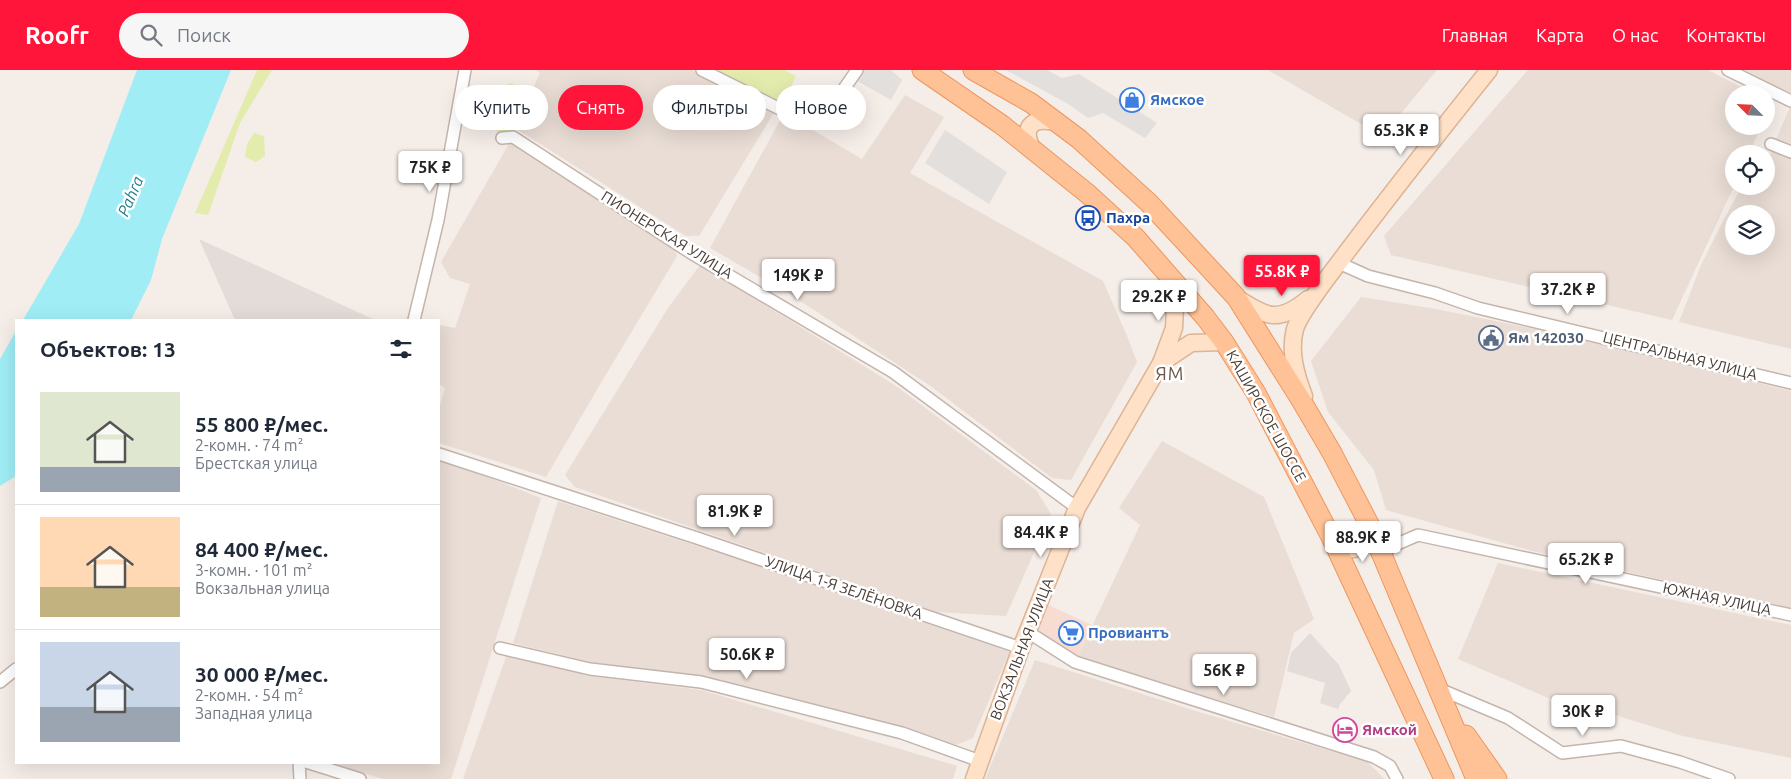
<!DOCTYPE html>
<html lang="ru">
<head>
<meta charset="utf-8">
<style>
  :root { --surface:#fff; --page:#f6f6f7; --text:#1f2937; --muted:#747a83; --line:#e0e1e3; --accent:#ff1539 }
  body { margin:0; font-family:Ubuntu,sans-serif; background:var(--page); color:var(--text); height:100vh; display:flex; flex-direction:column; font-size:19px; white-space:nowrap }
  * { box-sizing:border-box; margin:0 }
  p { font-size:16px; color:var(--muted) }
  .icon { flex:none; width:28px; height:28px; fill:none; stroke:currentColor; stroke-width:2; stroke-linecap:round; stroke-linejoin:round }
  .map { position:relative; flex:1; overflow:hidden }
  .panel { position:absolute; left:15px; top:249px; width:425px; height:445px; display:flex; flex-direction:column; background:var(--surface); border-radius:0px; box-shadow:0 5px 20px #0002 }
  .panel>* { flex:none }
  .hud { position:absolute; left:455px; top:15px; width:475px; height:45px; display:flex; gap:10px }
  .needle { width:32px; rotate:294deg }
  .buttons { position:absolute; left:1725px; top:15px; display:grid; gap:10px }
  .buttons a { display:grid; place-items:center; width:50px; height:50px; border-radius:50%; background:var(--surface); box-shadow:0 5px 20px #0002; font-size:25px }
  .price { position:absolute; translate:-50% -42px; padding:0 11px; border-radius:5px; background:#fff; color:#222; font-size:16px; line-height:32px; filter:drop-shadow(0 1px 2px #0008) }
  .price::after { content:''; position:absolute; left:50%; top:30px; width:15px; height:11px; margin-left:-8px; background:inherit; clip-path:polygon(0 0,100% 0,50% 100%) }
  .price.on { background:var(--accent); color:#fff }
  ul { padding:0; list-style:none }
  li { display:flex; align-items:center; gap:15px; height:125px; padding:0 25px }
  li+li { border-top:1px solid var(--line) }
  li span { display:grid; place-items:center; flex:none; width:140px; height:100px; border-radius:0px; color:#555 }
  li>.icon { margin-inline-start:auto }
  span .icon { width:60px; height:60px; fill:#fffc; stroke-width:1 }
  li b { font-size:21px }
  h2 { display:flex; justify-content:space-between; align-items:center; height:60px; padding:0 25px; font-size:21px }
  .tag { padding:0 18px; border-radius:22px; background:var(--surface); box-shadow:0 5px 20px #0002; font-size:18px; line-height:45px }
  .tag.on { background:var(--accent); color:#fff }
  header { display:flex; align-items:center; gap:30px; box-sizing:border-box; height:70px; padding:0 25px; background:var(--accent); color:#fff }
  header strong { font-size:24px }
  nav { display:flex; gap:28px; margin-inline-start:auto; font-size:18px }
  .search { width:350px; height:45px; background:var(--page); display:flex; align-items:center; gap:12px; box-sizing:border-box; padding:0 18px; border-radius:28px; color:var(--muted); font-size:19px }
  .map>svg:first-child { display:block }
  .residential { fill:#e9ddd5; fill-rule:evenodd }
  .commercial { fill:#f8dcd1 }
  .industrial { fill:#e4dcd9 }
  .green { fill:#e3ecad }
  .parking { fill:#e3dfdd }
  .water { fill:#a0edf6 }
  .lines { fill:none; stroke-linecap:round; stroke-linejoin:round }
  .street-casing { stroke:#c4b5ac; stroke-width:14 }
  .secondary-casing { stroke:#dcb496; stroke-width:19 }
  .primary-casing { stroke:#ed965e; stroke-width:21 }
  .street { stroke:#fff; stroke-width:11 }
  .secondary { stroke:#ffe1c8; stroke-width:16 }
  .primary { stroke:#ffc297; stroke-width:19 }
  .labels { text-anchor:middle; stroke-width:5; stroke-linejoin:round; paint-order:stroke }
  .shop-label { font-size:15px; font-weight:bold; fill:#366cbe; stroke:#fff; text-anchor:start }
  .transit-label { font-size:15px; font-weight:bold; fill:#164399; stroke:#fff; text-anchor:start }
  .street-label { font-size:15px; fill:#493c36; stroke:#fff }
  .service-label { font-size:15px; font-weight:bold; fill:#4e5e75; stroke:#fff; text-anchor:start }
  .hotel-label { font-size:15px; font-weight:bold; fill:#b23c85; stroke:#fff; text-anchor:start }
  .water-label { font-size:16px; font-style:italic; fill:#207e8a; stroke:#fff }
  .quarter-label { font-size:18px; letter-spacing:1px; fill:#6d564c; stroke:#fff }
</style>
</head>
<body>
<header>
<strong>Roofr</strong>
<div class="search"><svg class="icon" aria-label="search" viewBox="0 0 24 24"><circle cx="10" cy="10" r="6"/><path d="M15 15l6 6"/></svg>Поиск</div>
<nav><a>Главная</a><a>Карта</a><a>О нас</a><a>Контакты</a></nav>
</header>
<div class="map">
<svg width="1791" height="709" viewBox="0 0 1791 709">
  <rect width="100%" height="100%" fill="#f5ede8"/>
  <g class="residential">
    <polygon points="536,0 692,0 775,41 699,166 686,166 515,58 540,3"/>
    <polygon points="1268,0 1437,0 1382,66"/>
    <polygon points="1528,0 1708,0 1755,24 1734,24 1734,56 1761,56 1749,84 1734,84 1734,116 1672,250 1391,185 1384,166"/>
    <polygon points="1745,0 1791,0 1791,23"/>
    <polygon points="905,25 944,47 910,103 1103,211 1127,266 1137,292 1071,410 1052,408 932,317 791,225 710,178 784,43 862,89"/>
    <polygon points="1790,37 1791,37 1791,79 1775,72"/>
    <polygon points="510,72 671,171 677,186 602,311 546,407 439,373 439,339 445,318 439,314 439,255 455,258 470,214 450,208 441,192"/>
    <path d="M1773 78 1791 86V279L1679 252 1701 195 1721 155 1742 116H1766V93ZM1734 144H1766V176H1734Z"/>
    <polygon points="700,195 893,314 1036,420 1051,444 1006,546 936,542 575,417 565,405 668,238"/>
    <polygon points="1361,227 1436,239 1569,266 1791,321 1791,538 1532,481 1386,440 1374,400 1328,342 1311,291"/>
    <polygon points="1162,371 1264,427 1314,549 1294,563 1274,647 1092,592 1078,586 1140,455 1119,438"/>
    <polygon points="439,388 541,428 451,709 383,709 330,693 439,692"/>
    <polygon points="558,431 1011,578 973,668 956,675 796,629 700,606 591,592 513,573"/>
    <polygon points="1498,493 1791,555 1791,688 1683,666 1596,639 1590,646 1458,589"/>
    <polygon points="507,584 589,606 701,620 957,696 953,709 463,709"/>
    <polygon points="1035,590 1199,642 1368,692 1384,709 985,709"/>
  </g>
  <polygon class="commercial" points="1046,534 1092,555 1078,586 1036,561"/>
  <g class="industrial">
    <polygon points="199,169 375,250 235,250"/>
    <polygon points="1310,563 1339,595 1351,621 1340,634 1338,639 1320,633 1325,613 1287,601 1291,583"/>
  </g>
  <g class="green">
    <polygon points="257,0 272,0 240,53 208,145 195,143"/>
    <polygon points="713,0 784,0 796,6 782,35"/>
    <polygon points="510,13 518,16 521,21 510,48 509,63 499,64 489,51 506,17"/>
    <polygon points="805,20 808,23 808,32 803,39 791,39 789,35 795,22"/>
    <polygon points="254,63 264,66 265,86 256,92 245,87 247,74"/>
  </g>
  <g class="parking">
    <polygon points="857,0 891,0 902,10 891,30 852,8"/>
    <polygon points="1006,0 1047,0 1062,8 1079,4 1157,53 1145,68 1103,43 1088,48 1068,34"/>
    <polygon points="945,60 1007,102 989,134 925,93"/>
  </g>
  <g class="water">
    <polygon points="137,0 231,0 162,169 151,210 131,250 23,250 79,154"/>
    <polygon points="16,261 16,406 0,416 0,289"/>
  </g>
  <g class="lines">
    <defs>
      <g id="street">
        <polyline points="702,0 784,41 821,52 857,0"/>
        <polyline points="1728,0 1791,31"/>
        <polyline points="502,68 513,67 691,183 893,302 1077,438"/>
        <polyline points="1771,74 1791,82"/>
        <polyline points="1339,193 1368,206 1435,223 1478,238 1791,313"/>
        <polyline points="414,250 438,150 465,0"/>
        <polyline points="439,384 697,468 1021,578"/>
        <polyline points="1381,481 1418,465 1791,545"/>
        <polyline points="1028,562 1075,592 1374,687 1390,696 1397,709"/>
        <polyline points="500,578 590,599 701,612 902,663 980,691"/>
        <polyline points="0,612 16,599"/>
        <polyline points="1437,618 1508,648 1562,683 1621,676 1680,692 1729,709"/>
        <polyline points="299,692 300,709"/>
        <polyline points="306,692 360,709"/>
      </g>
      <g id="secondary">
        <path d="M1033 80C1019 55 1035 46 1058 53"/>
        <path d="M1237 228C1267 248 1279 253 1308 229"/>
        <polyline points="1161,293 1191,273 1224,272"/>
        <path d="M1304 326C1296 305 1289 282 1295 259 1301 240 1333 201 1346 183 1393 121 1441 60 1489 0"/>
        <path d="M1332 469C1351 487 1368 480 1369 454"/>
        <polyline points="974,709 1021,578 1077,438 1161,293 1174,258 1176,214"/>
      </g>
      <g id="primary">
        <polyline points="922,0 1002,55 1088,124 1136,168 1205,247 1224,272 1256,323 1332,469 1444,709"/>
        <polyline points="973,0 1031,33 1079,69 1149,133 1236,227 1301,330 1332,383 1369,454 1476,709"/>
        <polyline points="1466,665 1497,709"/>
      </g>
    </defs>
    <use href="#street" class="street-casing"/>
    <use href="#secondary" class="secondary-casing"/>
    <use href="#primary" class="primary-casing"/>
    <use href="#street" class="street"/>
    <use href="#secondary" class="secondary"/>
    <use href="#primary" class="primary"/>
  </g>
  <defs>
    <symbol id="shop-ring" viewBox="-11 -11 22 22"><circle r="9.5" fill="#fff" stroke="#3f7fe0" stroke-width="1.5"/><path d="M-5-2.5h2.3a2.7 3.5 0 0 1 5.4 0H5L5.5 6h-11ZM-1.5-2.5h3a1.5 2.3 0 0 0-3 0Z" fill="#3f7fe0"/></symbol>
    <symbol id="bus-ring" viewBox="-11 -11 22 22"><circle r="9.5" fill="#fff" stroke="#1a4fb4" stroke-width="1.5"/><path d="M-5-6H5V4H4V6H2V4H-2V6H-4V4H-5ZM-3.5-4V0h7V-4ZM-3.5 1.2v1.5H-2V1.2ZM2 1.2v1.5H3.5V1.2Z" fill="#1a4fb4"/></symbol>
    <symbol id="civic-ring" viewBox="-11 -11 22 22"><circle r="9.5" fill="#fff" stroke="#5c6f8a" stroke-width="1.5"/><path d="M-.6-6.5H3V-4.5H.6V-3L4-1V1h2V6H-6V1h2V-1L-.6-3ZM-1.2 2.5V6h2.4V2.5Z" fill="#5c6f8a"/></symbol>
    <symbol id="supermarket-ring" viewBox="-11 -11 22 22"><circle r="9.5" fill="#fff" stroke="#3f7fe0" stroke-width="1.5"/><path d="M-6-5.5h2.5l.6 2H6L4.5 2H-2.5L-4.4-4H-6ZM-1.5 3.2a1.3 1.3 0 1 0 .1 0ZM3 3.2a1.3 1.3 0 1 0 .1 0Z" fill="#3f7fe0"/></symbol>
    <symbol id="hotel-ring" viewBox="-11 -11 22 22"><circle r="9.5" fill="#fff" stroke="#d1479c" stroke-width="1.5"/><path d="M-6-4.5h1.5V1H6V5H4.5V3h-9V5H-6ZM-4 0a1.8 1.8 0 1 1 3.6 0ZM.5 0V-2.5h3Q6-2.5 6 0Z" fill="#d1479c"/></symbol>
  </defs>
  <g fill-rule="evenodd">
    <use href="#shop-ring" x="1118" y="16" width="28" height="28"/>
    <use href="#bus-ring" x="1074" y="134" width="28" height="28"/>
    <use href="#civic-ring" x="1477" y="254" width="28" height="28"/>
    <use href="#supermarket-ring" x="1057" y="549" width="28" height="28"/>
    <use href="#hotel-ring" x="1331" y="646" width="28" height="28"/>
  </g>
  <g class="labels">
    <g class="shop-label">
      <text x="1150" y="35">Ямское</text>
      <text x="1088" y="568">Провиантъ</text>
    </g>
    <g class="transit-label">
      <text x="1106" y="153">Пахра</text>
    </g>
    <g class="street-label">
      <text transform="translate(667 165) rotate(32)" y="5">ПИОНЕРСКАЯ УЛИЦА</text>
      <text transform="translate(1680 286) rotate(14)" y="5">ЦЕНТРАЛЬНАЯ УЛИЦА</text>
      <text transform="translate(1266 346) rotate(61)" y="5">КАШИРСКОЕ ШОССЕ</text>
      <text transform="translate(844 518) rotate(19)" y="5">УЛИЦА 1-Я ЗЕЛЁНОВКА</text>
      <text transform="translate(1717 529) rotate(12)" y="5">ЮЖНАЯ УЛИЦА</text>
      <text transform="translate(1022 579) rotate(-69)" y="5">ВОКЗАЛЬНАЯ УЛИЦА</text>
    </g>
    <g class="service-label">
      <text x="1508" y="273">Ям 142030</text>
    </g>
    <g class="hotel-label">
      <text x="1362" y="665">Ямской</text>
    </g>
    <g class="water-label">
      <text transform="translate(130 126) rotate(-67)" y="6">Pahra</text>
    </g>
    <g class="quarter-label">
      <text x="1170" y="310">ЯМ</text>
    </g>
  </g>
</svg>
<div class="buttons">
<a><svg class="needle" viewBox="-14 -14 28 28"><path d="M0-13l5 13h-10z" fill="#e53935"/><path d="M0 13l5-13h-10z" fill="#747a83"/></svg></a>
<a><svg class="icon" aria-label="locate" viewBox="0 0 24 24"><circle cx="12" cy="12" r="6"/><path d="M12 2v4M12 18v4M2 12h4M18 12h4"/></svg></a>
<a><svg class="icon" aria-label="layers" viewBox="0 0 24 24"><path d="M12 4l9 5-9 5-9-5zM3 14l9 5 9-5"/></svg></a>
</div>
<b class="price" style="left:1401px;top:86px">65.3K ₽</b>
<b class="price" style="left:430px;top:123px">75K ₽</b>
<b class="price on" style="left:1282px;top:227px">55.8K ₽</b>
<b class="price" style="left:798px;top:231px">149K ₽</b>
<b class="price" style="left:1568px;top:245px">37.2K ₽</b>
<b class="price" style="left:1159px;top:252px">29.2K ₽</b>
<b class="price" style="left:735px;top:467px">81.9K ₽</b>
<b class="price" style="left:1041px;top:488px">84.4K ₽</b>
<b class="price" style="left:1363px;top:493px">88.9K ₽</b>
<b class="price" style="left:1586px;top:515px">65.2K ₽</b>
<b class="price" style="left:747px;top:610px">50.6K ₽</b>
<b class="price" style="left:1224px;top:626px">56K ₽</b>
<b class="price" style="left:1583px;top:667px">30K ₽</b>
<div class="hud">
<a class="tag">Купить</a>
<a class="tag on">Снять</a>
<a class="tag">Фильтры</a>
<a class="tag">Новое</a>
</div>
<section class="panel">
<h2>Объектов: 13<svg class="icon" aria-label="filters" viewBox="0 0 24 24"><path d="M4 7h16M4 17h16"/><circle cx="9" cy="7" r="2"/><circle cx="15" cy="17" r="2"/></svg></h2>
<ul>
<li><span style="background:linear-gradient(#dfe7d0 75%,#9aa5b1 0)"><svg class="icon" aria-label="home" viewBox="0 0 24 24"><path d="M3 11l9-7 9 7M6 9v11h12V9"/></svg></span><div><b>55 800 ₽/мес.</b><p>2-комн. · 74 m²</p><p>Брестская улица</p></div></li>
<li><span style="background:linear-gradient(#ffd9b3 70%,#c2b280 0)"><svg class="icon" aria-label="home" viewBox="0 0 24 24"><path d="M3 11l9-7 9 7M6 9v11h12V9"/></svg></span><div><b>84 400 ₽/мес.</b><p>3-комн. · 101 m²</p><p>Вокзальная улица</p></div></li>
<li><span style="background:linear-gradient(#c9d6e8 65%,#9aa5b1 0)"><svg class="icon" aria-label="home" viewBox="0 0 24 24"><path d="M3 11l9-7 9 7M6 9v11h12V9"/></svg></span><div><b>30 000 ₽/мес.</b><p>2-комн. · 54 m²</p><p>Западная улица</p></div></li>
</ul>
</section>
</div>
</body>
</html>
